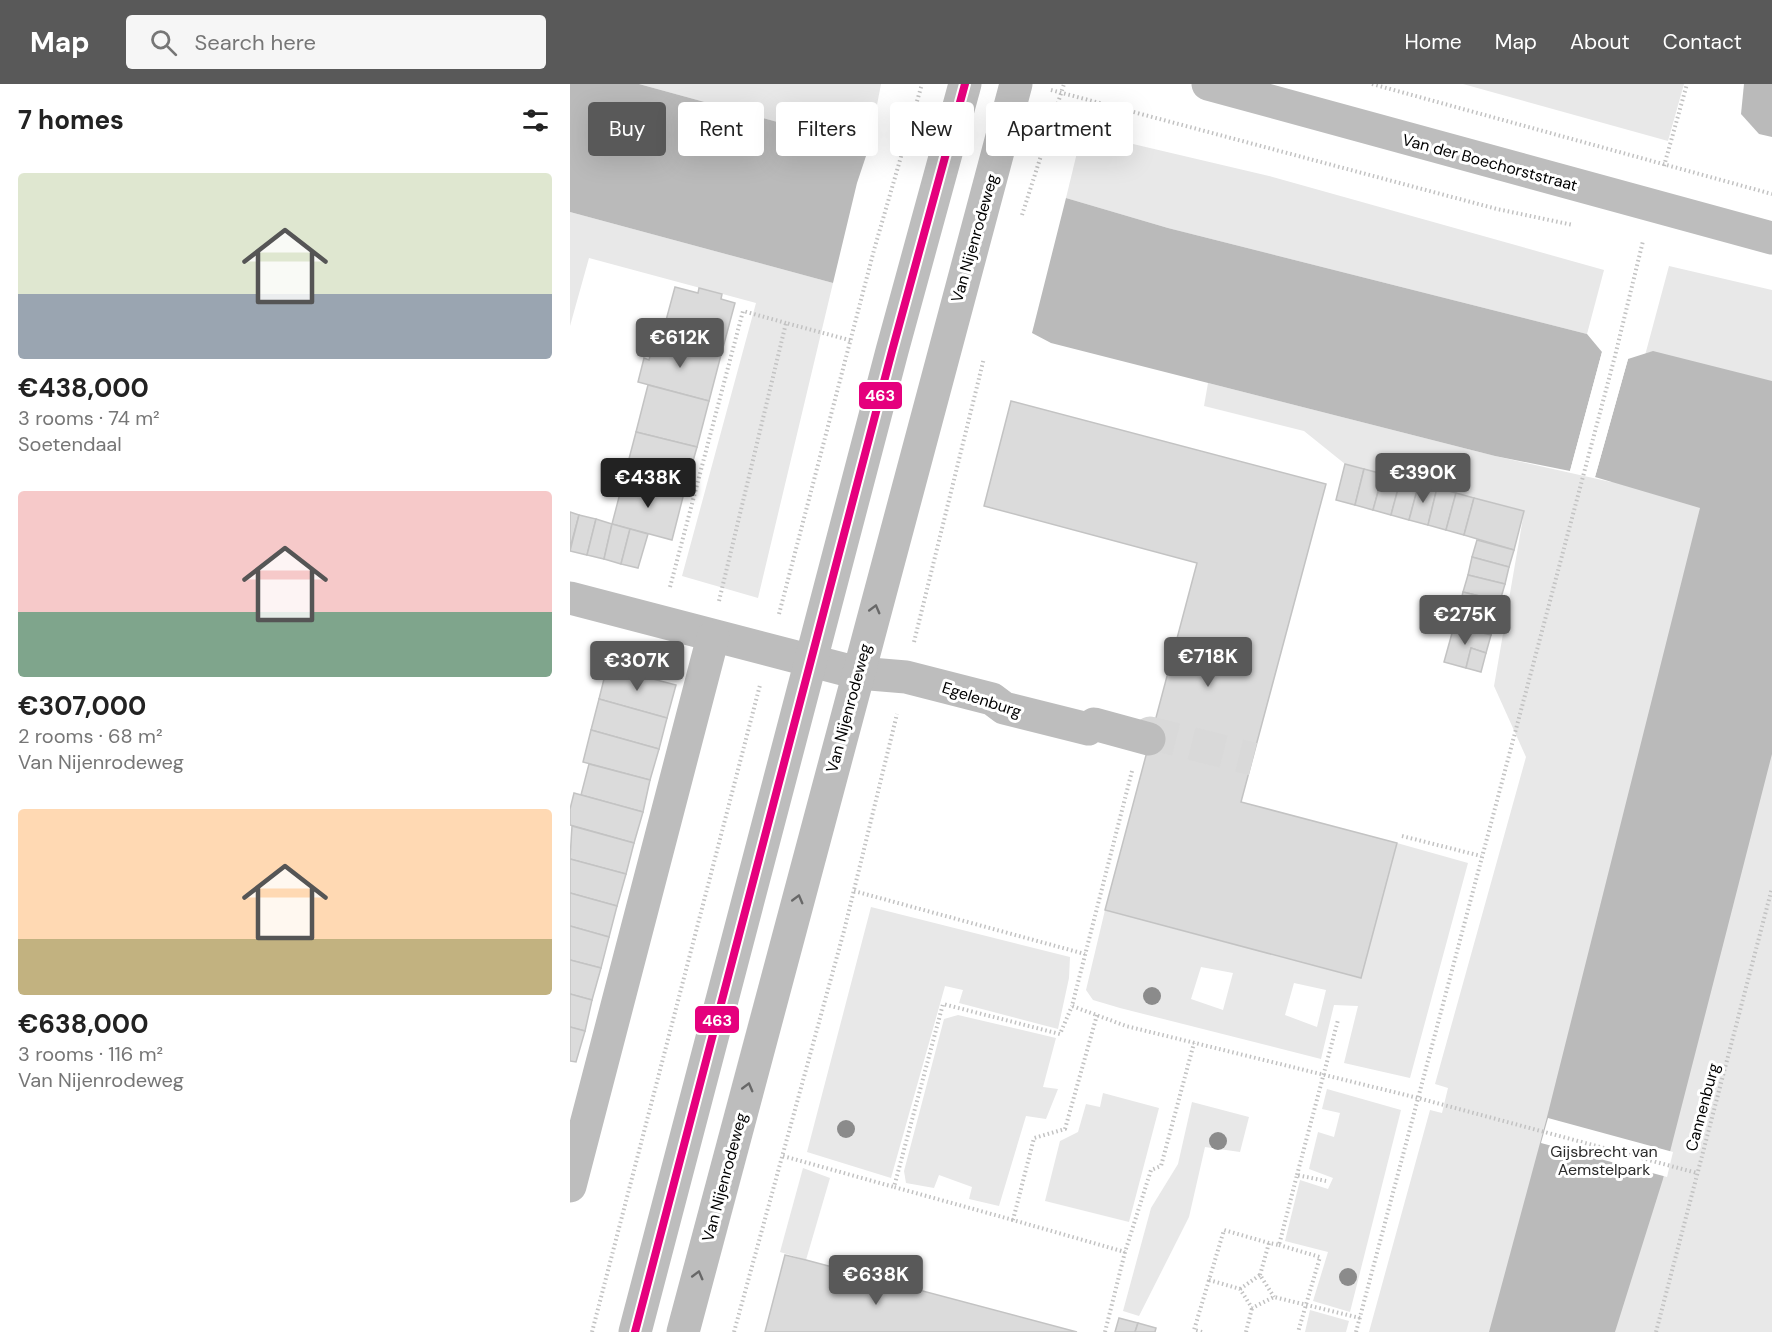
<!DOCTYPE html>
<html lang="en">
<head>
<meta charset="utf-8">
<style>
  :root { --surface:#fff; --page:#f6f6f6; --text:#222; --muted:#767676; --accent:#595959 }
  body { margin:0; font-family:"DM Sans",sans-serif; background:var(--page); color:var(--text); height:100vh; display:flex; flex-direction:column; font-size:22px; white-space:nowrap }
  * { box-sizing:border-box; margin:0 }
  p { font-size:20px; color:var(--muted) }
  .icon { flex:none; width:33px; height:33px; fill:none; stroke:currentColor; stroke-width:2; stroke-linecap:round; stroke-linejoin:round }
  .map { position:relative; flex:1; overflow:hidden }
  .details { display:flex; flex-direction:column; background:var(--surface); width:570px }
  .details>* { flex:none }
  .top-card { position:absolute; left:18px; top:18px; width:570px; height:54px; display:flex; gap:12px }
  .price { position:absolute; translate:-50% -51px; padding:0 14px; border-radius:6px; background:var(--accent); color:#fff; font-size:20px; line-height:39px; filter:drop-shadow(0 2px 3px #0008) }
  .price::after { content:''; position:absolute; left:50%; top:36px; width:18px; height:14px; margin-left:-9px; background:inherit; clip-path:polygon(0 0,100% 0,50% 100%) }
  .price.on { background:#222; color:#fff }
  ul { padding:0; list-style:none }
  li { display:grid; align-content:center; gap:12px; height:318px; padding:0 18px }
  li span { display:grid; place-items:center; height:186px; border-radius:6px; color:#555 }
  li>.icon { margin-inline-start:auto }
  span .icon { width:108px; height:108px; fill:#fffc; stroke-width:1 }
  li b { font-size:26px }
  h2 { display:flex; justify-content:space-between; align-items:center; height:72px; padding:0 18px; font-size:26px }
  .chip { padding:0 21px; border-radius:6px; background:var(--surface); box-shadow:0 6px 24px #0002; font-size:21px; line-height:54px }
  .chip.on { background:var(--accent); color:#fff }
  header { display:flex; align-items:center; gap:36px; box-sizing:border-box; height:84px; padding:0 30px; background:var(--accent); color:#fff }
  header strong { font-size:28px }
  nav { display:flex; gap:33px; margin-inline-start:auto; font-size:21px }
  .search { width:420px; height:54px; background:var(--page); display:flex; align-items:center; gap:15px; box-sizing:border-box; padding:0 21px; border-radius:6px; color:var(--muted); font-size:22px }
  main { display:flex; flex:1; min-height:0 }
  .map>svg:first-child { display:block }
  .green { fill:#e8e8e8; fill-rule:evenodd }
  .water { fill:#bababa }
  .pier { fill:#fff }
  .building { fill:#dbdbdb; stroke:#c3c3c3; stroke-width:1.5 }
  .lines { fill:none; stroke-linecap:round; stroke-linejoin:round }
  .minor-tunnel { stroke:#d9d9d9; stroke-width:33; stroke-dasharray:33 16; stroke-linecap:butt }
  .path { stroke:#c2c2c2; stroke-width:4; stroke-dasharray:1.5 3; stroke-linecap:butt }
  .minor { stroke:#bdbdbd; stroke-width:33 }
  .bus-1-casing { stroke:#fff; stroke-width:12 }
  .bus-1 { stroke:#e5007d; stroke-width:8 }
  .tree { fill:#8b8b8b }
  .oneway { stroke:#686868 }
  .labels { text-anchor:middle; stroke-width:6; stroke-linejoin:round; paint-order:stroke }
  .street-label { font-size:16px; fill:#000; stroke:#fff }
  .park-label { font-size:16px; fill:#2c2c2c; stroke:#fff }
  .line-badge { stroke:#fff; stroke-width:2 }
  .badge-label { font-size:16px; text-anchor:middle; font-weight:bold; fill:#fff }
</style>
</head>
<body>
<header>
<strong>Map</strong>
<div class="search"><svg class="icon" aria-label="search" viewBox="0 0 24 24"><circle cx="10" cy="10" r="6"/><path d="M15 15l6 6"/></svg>Search here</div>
<nav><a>Home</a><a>Map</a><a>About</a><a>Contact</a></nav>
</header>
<main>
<section class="details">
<h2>7 homes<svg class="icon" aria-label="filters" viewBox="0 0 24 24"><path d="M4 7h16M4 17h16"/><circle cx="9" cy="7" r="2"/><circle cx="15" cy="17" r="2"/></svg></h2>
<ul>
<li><span style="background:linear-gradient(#dfe7d0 65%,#9aa5b1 0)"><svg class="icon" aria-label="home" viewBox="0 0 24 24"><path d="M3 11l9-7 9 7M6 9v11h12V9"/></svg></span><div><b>€438,000</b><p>3 rooms · 74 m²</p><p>Soetendaal</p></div></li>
<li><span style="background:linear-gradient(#f6c9c9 65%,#7fa58c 0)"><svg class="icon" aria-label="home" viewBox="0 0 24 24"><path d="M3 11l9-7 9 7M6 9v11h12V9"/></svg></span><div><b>€307,000</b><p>2 rooms · 68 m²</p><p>Van Nijenrodeweg</p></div></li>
<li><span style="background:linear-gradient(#ffd9b3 70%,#c2b280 0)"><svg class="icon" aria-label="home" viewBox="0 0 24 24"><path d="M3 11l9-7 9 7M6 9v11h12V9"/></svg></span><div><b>€638,000</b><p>3 rooms · 116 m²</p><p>Van Nijenrodeweg</p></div></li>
</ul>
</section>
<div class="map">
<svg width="1202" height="1248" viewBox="0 0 1202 1248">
  <rect width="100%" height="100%" fill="#fff"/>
  <g class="green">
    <polygon points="69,0 311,0 299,63"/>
    <polygon points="893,0 1114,0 1098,57"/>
    <polygon points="512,48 699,92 1034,186 1017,250 598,144 496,114"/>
    <polygon points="0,128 263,199 188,514 112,492 186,219 19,174 0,242"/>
    <polygon points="1099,182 1202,206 1202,1248 799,1248 860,1026 872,1029 878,1004 865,1000 956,673 924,602 954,428 775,380 734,347 634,322 638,299 925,372 1041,398"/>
    <path d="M827 759 898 779 840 994 774 979 788 922 764 921 751 975 550 924 523 916 516 906 535 826 791 893ZM631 883 663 889 653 926 621 915ZM724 899 756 906 747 943 715 931Z"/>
    <polygon points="301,823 500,873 499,894 488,945 389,919 393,906 375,902 321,1094 237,1068"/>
    <polygon points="388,931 486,954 473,1003 488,1005 476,1035 456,1032 429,1122 399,1115 402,1103 369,1091 364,1104 336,1099 334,1087 374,935"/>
    <polygon points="757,1005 831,1026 780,1228 743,1217 758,1168 715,1157 730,1096 758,1105 763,1094 739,1085 748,1048 764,1053 770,1029 752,1025"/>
    <polygon points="533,1009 589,1024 559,1138 475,1117 490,1057 508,1048 516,1020 530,1023"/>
    <polygon points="622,1018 679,1033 670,1068 635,1063 619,1133 569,1232 553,1227 581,1124 608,1080"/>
    <polygon points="233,1084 260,1094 236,1176 210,1168"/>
    <polygon points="740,1226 779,1237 776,1248 735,1248"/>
  </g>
  <g class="water">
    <polygon points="0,0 69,0 299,63 287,99 263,199 0,128"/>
    <polygon points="1174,0 1202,0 1202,53 1189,50 1171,30"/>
    <polygon points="496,114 598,144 1017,250 1032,268 1000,387 925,372 481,259 462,249"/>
    <polygon points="1083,267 1202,297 1202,670 1093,1095 1045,1248 919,1248 977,1033 1130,424 1025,393 1058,275"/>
  </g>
  <g class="pier">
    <polygon points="1032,268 1035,269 1003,387 1000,387"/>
    <polygon points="1055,274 1058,275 1025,393 1022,393"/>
    <polygon points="978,1034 1103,1068 1097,1093 971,1059"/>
  </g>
  <g class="building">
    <polygon points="105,203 128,209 129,204 152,210 151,215 165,219 151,271 91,255"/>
    <polygon points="85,253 151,271 139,317 68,298 74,274 79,276"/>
    <polygon points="78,301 139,317 127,363 66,348"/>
    <polygon points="441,317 756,400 671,718 827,759 791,894 535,826 627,479 414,422"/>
    <polygon points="66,348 127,363 114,409 54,394"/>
    <polygon points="775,380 794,385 785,421 766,416"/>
    <polygon points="794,385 813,390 803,426 785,421"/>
    <polygon points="813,390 831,394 821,431 803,426"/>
    <polygon points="54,394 114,409 102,456 42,440"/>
    <polygon points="831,394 849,399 839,436 821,431"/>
    <polygon points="849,399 867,404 858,441 839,436"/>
    <polygon points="867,404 886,409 876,446 858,441"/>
    <polygon points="886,409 904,414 894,451 876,446"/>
    <polygon points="904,414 954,427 944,466 894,451"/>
    <polygon points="0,428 9,431 0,464"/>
    <polygon points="9,431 26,435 17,471 0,467"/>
    <polygon points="26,435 42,440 34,475 17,471"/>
    <polygon points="42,440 60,445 51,480 34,475"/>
    <polygon points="60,445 78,450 68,484 51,480"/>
    <polygon points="907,456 944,466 939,483 902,473"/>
    <polygon points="902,473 939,483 935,500 898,491"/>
    <polygon points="898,491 935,500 930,517 893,508"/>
    <polygon points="893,508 930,517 926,534 889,525"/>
    <polygon points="889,525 926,534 921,551 884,542"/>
    <polygon points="884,542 921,551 916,569 901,564 896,584 874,578"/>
    <polygon points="901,564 916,569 911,588 896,584"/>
    <polygon points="37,583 106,601 97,634 29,615"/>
    <polygon points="29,615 97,634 89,665 21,646"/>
    <polygon points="21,646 89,665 80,696 13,678"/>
    <polygon points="19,680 80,696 73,728 11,711"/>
    <polygon points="4,709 73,728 64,759 0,741 0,725"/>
    <polygon points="2,742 64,759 56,790 0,775"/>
    <polygon points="0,775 56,790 47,822 0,809"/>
    <polygon points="0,809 47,822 39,853 0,842"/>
    <polygon points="0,842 39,853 31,884 0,876"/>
    <polygon points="0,876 31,884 22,916 0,910"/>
    <polygon points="0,910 22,916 15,947 0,943"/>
    <polygon points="0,943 15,947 6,978 0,977"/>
    <polygon points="215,1171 236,1176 507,1248 195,1248"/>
    <polygon points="549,1234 568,1239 565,1248 545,1248"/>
    <polygon points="568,1239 586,1244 585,1248 565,1248"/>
  </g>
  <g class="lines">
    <polyline class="minor-tunnel" points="579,655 580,649 683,675"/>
    <g class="path">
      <polyline points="802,0 1202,110"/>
      <polyline points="481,6 927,125 1003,141"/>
      <polyline points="1094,82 1117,0"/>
      <polyline points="452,131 494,0"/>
      <polyline points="100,503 173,227 216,239"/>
      <polyline points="149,517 216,239 283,257"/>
      <polyline points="209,530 304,166 352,0"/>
      <polyline points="344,558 414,274"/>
      <polyline points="562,687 502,922 556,942 848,1014 1127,1089"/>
      <polyline points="832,752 911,772"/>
      <polyline points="284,807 515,870"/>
      <polyline points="527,931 495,1045 464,1054 443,1136 555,1168"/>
      <polyline points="213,1072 324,1103"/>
      <polyline points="727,1091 768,936"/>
      <polyline points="443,1136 324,1103 373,920 490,950 502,922"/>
      <polyline points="699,1159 654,1146 639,1196 670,1205 682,1224 704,1213 790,1234"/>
      <polyline points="709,1161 750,1173 728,1248"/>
      <polyline points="690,1191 699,1159 709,1161 727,1091 756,1097"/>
      <polyline points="670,1205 690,1191 704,1213"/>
      <polyline points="22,1248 190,601"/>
      <polyline points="164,1248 274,847 327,630"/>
      <polyline points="535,1248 555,1168 581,1086 591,1082 624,959"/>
      <polyline points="632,1248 624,1246 639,1196"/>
      <polyline points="676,1248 682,1224"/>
      <polyline points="786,1248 1045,272 1073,157"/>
      <polyline points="1086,1248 1202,804"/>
    </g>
    <g class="minor">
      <polyline points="638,0 1202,154"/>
      <polyline points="0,514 288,589 336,593 422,615 434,624 518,645 524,640 579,655"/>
      <polyline points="0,1102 143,553"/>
      <polyline points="65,1248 322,267 395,0"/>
      <polyline points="113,1248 446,0"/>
    </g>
    <defs>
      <polyline id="bus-1" points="65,1248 322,267 395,0"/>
    </defs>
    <use href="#bus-1" class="bus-1-casing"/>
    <use href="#bus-1" class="bus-1"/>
  </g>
  <g class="tree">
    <circle cx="582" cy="912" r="9"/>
    <circle cx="276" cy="1045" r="9"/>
    <circle cx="648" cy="1057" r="9"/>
    <circle cx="778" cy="1193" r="9"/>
  </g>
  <defs><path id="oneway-chevron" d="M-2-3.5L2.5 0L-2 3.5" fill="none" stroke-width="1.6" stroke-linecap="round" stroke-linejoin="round" transform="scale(1.5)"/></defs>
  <g class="oneway">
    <use href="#oneway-chevron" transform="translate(305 525) rotate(-75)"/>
    <use href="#oneway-chevron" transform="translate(228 815) rotate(-75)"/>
    <use href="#oneway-chevron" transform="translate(178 1003) rotate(-75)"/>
    <use href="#oneway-chevron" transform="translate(128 1191) rotate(-75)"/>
  </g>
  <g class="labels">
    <g class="street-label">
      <text transform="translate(920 78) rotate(15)" y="6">Van der Boechorststraat</text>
      <text transform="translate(404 154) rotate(-74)" y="6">Van Nijenrodeweg</text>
      <text transform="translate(412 615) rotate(18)" y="6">Egelenburg</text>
      <text transform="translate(278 624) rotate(-75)" y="6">Van Nijenrodeweg</text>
      <text transform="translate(1132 1023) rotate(-75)" y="6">Cannenburg</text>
      <text transform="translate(154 1093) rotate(-75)" y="6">Van Nijenrodeweg</text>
    </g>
    <g class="park-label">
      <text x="1034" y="1073">Gijsbrecht van<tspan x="1034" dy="18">Aemstelpark</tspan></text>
    </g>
  </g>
  <g class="line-badge">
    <rect x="288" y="297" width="45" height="29" rx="6" fill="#e5007d"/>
    <rect x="124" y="921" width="46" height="29" rx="6" fill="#e5007d"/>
  </g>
  <g class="badge-label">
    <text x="310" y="317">463</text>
    <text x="147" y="942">463</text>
  </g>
</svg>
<b class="price" style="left:110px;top:285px">€612K</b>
<b class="price" style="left:853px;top:420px">€390K</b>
<b class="price on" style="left:78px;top:425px">€438K</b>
<b class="price" style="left:895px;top:562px">€275K</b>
<b class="price" style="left:638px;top:604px">€718K</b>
<b class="price" style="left:67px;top:608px">€307K</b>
<b class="price" style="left:306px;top:1222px">€638K</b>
<div class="top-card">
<a class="chip on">Buy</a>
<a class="chip">Rent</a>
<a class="chip">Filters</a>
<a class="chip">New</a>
<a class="chip">Apartment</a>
</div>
</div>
</main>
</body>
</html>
